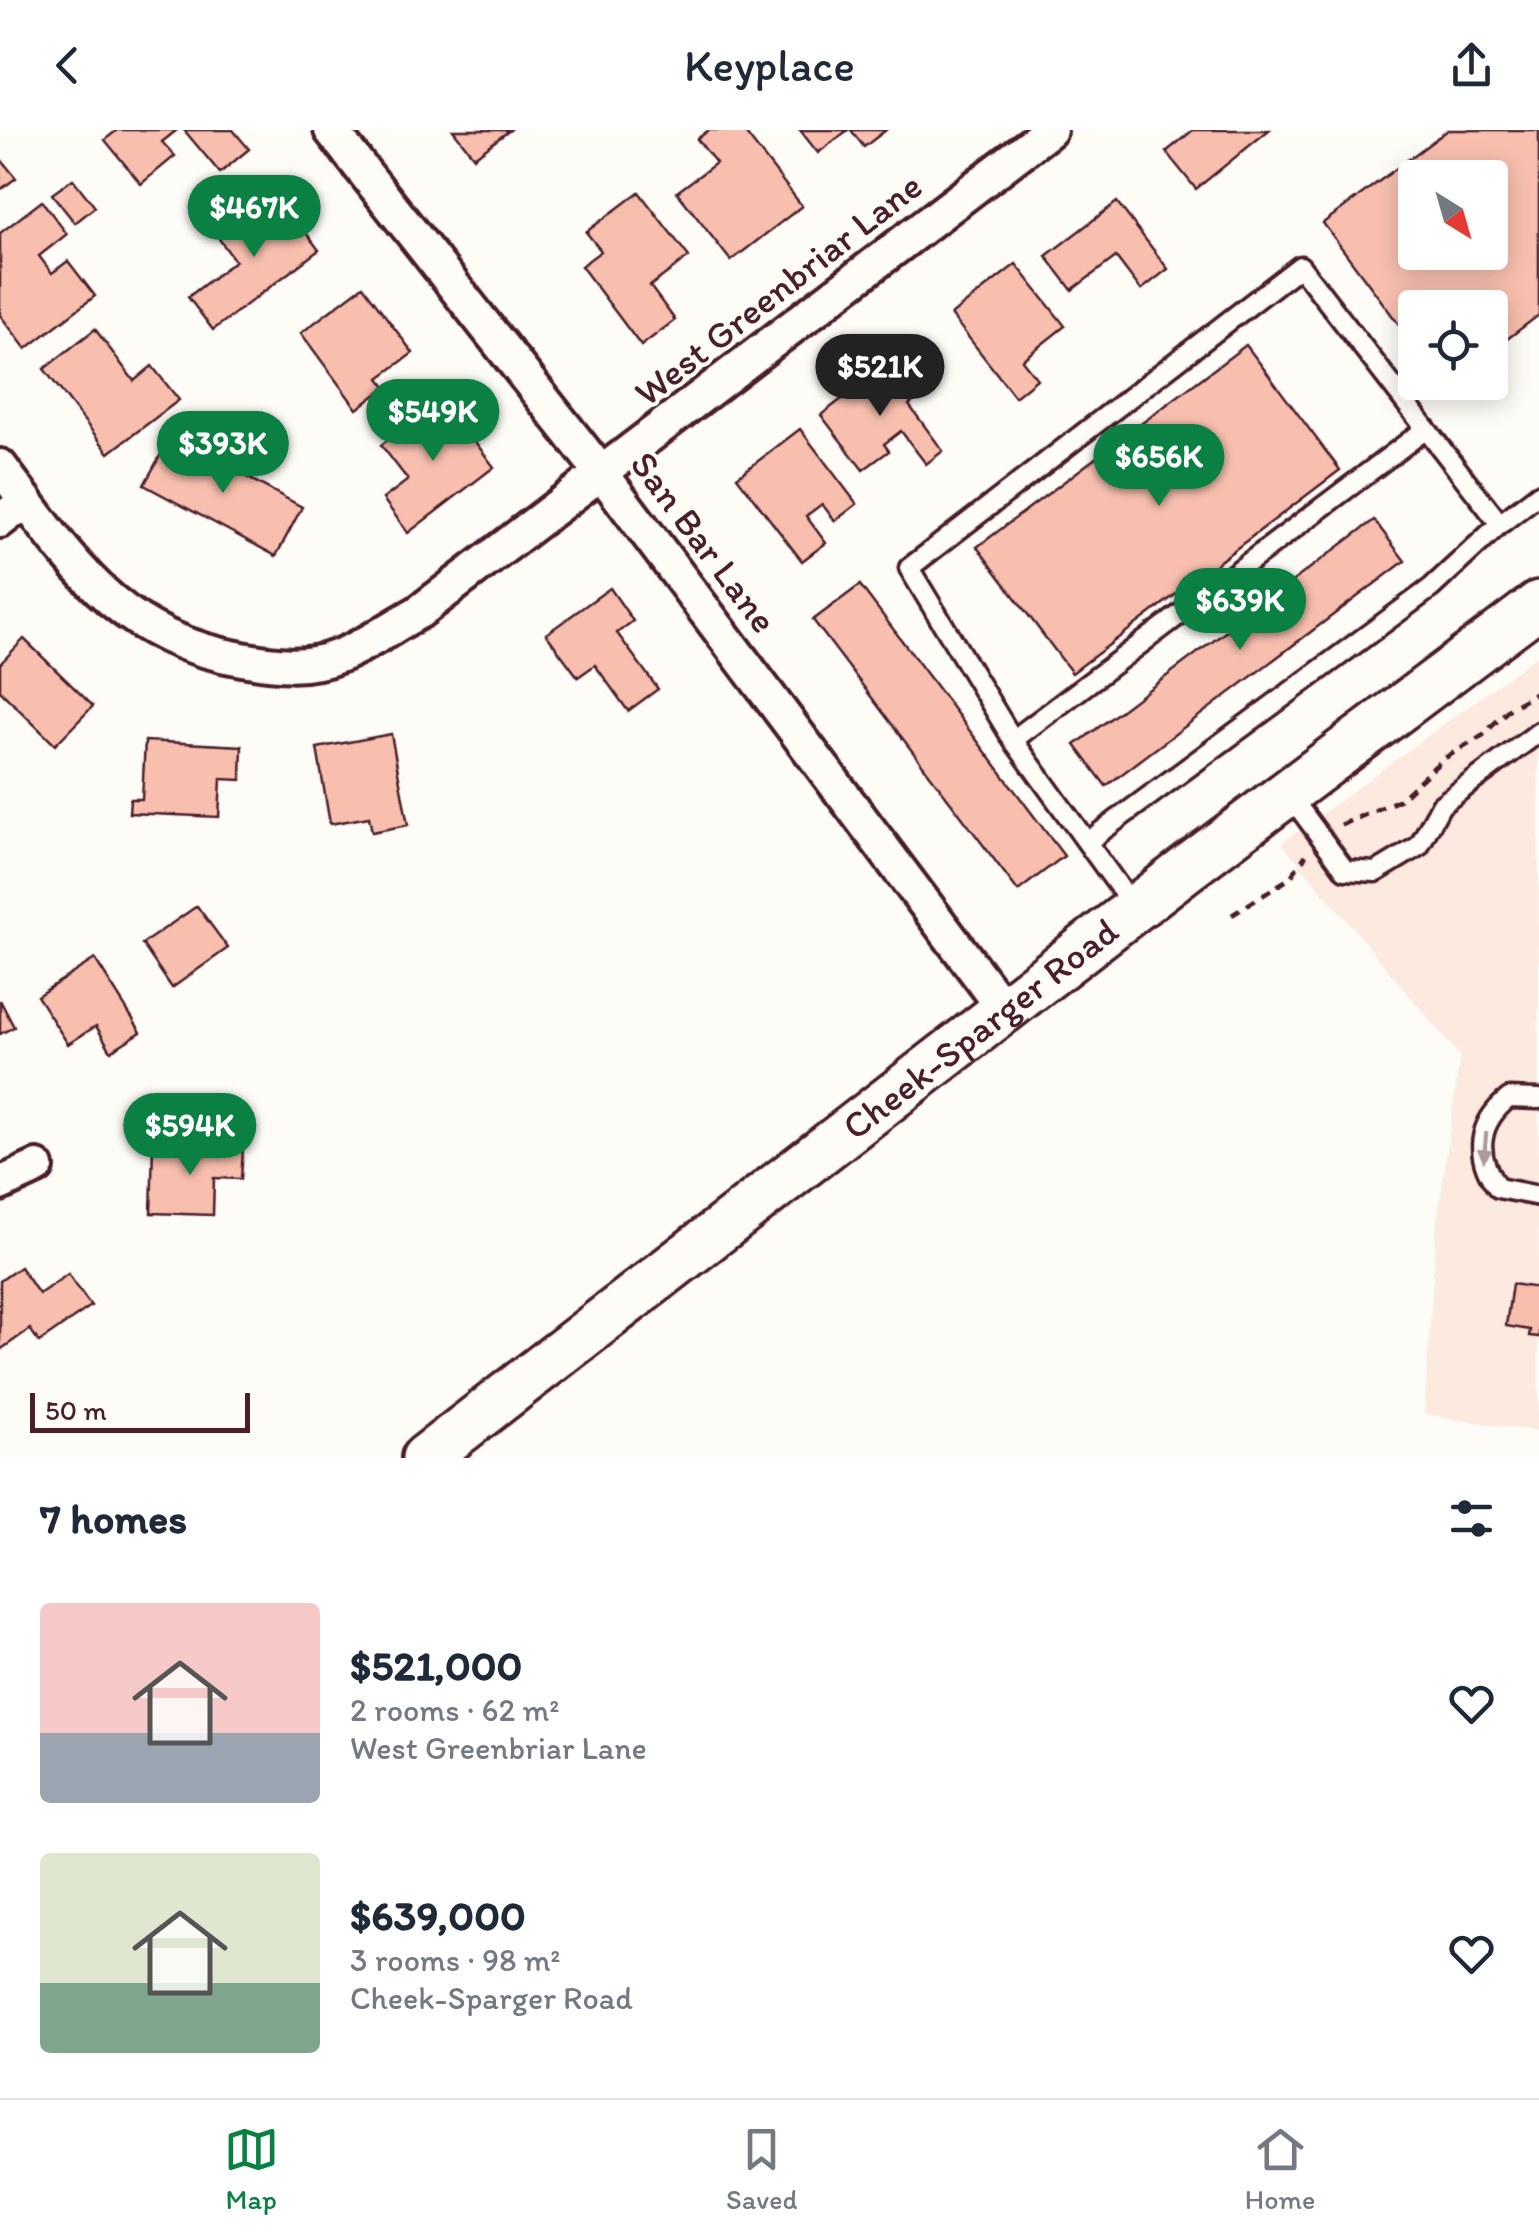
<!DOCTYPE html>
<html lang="en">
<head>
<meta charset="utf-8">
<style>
  :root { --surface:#fff; --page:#f2f2f3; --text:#1f2937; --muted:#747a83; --line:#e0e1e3; --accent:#0b8043 }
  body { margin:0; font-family:Itim,sans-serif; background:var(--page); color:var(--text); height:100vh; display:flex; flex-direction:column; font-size:38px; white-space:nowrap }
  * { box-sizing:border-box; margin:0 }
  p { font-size:32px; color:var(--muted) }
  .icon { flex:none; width:55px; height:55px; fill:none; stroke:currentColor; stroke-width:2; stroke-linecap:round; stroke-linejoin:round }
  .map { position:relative; height:1328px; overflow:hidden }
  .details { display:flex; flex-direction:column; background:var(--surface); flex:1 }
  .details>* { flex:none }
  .needle { width:65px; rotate:143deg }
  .tools { position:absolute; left:1398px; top:30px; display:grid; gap:20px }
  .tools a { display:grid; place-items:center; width:110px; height:110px; border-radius:10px; background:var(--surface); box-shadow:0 5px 25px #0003; font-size:50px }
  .scale { position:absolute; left:30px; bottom:25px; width:220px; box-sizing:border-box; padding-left:10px; border:5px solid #4a1f2b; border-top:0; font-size:28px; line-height:35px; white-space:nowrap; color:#4a1f2b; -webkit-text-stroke:8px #fdfcf7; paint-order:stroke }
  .price { position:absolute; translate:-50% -85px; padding:0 22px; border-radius:35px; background:var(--accent); color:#fff; font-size:32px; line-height:65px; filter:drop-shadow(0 2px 5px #0008) }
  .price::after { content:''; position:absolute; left:50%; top:60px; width:30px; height:22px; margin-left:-15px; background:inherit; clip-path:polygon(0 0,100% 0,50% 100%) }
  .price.active { background:#222; color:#fff }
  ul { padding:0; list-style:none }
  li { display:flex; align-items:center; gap:30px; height:250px; padding:0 40px }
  li span { display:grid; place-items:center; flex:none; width:280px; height:200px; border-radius:10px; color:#555 }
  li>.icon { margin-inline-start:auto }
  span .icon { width:120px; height:120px; fill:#fffc; stroke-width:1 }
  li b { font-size:42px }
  h2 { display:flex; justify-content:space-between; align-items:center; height:120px; padding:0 40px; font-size:42px }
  header { display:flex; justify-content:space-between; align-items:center; height:130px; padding:0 40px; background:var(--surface); font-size:45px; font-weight:600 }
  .dock { display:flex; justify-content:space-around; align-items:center; height:140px; border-top:2px solid var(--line); background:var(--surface); font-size:28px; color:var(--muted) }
  .dock a { display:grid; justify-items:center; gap:5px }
  .dock .active { color:var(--accent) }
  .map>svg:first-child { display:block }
  .built { fill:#fceae1 }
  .building { fill:#f8bfae; stroke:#4a1f2b; stroke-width:2.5; fill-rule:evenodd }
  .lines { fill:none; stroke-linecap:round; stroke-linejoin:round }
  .service-casing { stroke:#4a1f2b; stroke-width:25 }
  .minor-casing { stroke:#4a1f2b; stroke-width:40 }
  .secondary-casing { stroke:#4a1f2b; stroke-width:52 }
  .path { stroke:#4a1f2b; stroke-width:5; stroke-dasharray:10 8; stroke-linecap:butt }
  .service { stroke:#fdfcf7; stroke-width:18 }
  .minor { stroke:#fdfcf7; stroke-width:32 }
  .secondary { stroke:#fdfcf7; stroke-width:45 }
  .oneway { fill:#ac999b }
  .labels { text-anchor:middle; stroke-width:8; stroke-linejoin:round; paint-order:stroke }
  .street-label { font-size:38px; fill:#4a1f2b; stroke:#fdfcf7 }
</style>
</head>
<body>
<header><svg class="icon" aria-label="back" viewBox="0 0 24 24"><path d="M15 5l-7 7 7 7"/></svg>Keyplace<svg class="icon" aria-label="share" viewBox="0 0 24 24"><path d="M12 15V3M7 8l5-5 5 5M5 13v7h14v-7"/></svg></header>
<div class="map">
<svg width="1539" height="1328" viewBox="0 0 1539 1328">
  <rect width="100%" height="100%" fill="#fdfcf7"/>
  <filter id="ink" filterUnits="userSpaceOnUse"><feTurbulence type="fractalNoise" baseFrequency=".01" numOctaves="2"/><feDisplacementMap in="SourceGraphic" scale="20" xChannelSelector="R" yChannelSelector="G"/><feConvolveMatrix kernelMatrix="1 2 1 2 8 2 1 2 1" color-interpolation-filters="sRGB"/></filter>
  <g filter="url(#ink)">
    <polygon class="built" points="1539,524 1539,1302 1424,1284 1436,1099 1460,926 1282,713"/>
    <g class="building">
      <polygon points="117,0 177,0 162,12 175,26 141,54 105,10"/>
      <polygon points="184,0 233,0 249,19 220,43"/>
      <polygon points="453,0 510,0 474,27"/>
      <polygon points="709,0 743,0 802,76 731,131 677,62 716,33 697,9"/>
      <polygon points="800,0 848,0 818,23"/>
      <polygon points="851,0 886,0 864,17"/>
      <polygon points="1193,0 1269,0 1196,59 1166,22"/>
      <path d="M1448 0H1539V185L1490 222V178H1415V216L1323 93ZM1415 48H1490V122H1415Z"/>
      <polygon points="0,28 16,48 0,60"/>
      <polygon points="73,49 95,77 75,93 52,64"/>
      <polygon points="275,62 319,120 213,200 188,167 235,131 217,106"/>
      <polygon points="639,62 689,127 650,156 675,190 641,216 581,136 601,121 586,102"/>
      <polygon points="42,71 67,104 39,126 52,143 68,131 95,166 26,219 0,185 0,103"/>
      <polygon points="1117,72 1168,139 1141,160 1116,127 1072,160 1046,126"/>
      <polygon points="1016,134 1065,196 1022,230 1037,249 1015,267 951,185"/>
      <polygon points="363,156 413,223 379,248 386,257 357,279 301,203"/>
      <polygon points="95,199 134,251 152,236 179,270 109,323 44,239"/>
      <polygon points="1246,215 1340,340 1072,543 977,417"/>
      <polygon points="890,232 918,268 909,275 943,321 926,334 901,301 884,314 889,321 863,340 821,285"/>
      <polygon points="442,268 494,337 408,403 383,369 408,350 381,315"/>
      <polygon points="800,299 857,374 835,391 822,374 806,386 826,413 802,431 737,347"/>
      <polygon points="171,306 302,377 276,426 144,355"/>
      <polygon points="1374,390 1405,431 1106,656 1075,615"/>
      <polygon points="860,455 1064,726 1018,761 813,490"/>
      <polygon points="610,458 633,491 617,503 658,559 628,581 595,535 578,547 546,504"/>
      <polygon points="24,509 93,576 55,615 0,561 0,534"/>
      <polygon points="391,604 408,695 372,702 369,687 330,694 317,618"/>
      <polygon points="145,611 242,616 241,650 221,649 219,687 129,683 130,669 142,669"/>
      <polygon points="197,776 228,818 172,858 142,814"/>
      <polygon points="95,829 141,902 111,921 96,896 68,914 37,866"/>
      <polygon points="0,870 14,897 0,904"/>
      <polygon points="153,1016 243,1019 241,1049 214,1048 213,1085 151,1083"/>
      <polygon points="20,1137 39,1164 68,1144 91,1176 39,1212 30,1199 0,1220 0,1151"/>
      <polygon points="1512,1154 1539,1158 1539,1207 1529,1206 1530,1200 1506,1196"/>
    </g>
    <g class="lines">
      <defs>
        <g id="service">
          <polyline points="1013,610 909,438 1300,136 1426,299"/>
          <polyline points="1288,663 1345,740 1376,742 1419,716 1441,675 1539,602"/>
          <polyline points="1087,712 1431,458 1500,394"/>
          <polyline points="1135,779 1013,610 1426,299 1500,394 1539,364"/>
          <path d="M1539 969 1509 968C1477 993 1474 1026 1498 1058L1539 1066"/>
        </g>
        <g id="minor">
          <polyline points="331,0 603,345 1004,879"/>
          <path d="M0 336C72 432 115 507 242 529 275 535 307 539 339 526 367 515 393 496 419 482L1050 0"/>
          <polyline points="0,391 26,371"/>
          <polyline points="0,1054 37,1037"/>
        </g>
        <g id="secondary">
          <path id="s1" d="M425 1328 1185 740 1539 474"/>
        </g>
      </defs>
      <use href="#service" class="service-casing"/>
      <use href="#minor" class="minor-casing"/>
      <use href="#secondary" class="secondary-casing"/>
      <g class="path">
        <polyline points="1341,695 1399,670 1443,629 1481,607 1510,578 1539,562"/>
        <polyline points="1232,785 1290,748 1306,725"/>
      </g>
      <use href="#service" class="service"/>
      <use href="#minor" class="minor"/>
      <use href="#secondary" class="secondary"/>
    </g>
    <defs><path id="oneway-solid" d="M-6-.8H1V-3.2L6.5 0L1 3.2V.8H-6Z" transform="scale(2.5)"/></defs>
    <use class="oneway" href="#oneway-solid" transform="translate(1485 1017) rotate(95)"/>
  </g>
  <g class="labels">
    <g class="street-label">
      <text transform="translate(778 159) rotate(-38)" y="13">West Greenbriar Lane</text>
      <text transform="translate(704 412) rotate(53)" y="13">San Bar Lane</text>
      <text dy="13" stroke="none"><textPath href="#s1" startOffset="702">Cheek-Sparger Road</textPath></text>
    </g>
  </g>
</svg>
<div class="tools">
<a><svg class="needle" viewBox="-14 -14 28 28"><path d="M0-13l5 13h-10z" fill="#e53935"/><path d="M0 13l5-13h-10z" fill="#747a83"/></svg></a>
<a><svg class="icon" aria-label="locate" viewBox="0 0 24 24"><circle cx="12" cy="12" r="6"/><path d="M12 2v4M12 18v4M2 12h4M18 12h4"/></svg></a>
</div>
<div class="scale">50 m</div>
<b class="price" style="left:254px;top:130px">$467K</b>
<b class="price active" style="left:880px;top:289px">$521K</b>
<b class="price" style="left:433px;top:334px">$549K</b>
<b class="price" style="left:223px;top:366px">$393K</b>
<b class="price" style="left:1159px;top:379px">$656K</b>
<b class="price" style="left:1240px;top:523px">$639K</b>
<b class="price" style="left:190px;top:1048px">$594K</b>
</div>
<section class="details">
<h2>7 homes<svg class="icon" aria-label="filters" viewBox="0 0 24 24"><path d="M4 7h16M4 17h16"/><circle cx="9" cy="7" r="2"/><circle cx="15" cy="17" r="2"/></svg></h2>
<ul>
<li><span style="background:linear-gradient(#f6c9c9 65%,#9aa5b1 0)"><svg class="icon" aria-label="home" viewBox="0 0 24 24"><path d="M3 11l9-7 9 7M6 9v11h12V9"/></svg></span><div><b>$521,000</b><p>2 rooms · 62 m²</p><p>West Greenbriar Lane</p></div><svg class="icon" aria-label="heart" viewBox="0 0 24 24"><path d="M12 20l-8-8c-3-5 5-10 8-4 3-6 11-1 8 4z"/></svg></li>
<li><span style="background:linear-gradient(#dfe7d0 65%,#7fa58c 0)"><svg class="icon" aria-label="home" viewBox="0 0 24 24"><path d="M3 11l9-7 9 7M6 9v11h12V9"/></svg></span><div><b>$639,000</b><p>3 rooms · 98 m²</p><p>Cheek-Sparger Road</p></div><svg class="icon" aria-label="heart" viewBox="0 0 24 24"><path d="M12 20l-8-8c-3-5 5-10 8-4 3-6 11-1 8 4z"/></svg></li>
</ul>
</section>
<nav class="dock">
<a class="active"><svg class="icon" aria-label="map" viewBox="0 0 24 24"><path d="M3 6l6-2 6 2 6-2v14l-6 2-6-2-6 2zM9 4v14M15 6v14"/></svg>Map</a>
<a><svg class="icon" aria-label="saved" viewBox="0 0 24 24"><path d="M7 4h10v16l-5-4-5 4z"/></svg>Saved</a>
<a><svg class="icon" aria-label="home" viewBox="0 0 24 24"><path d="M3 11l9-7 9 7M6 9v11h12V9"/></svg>Home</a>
</nav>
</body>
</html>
